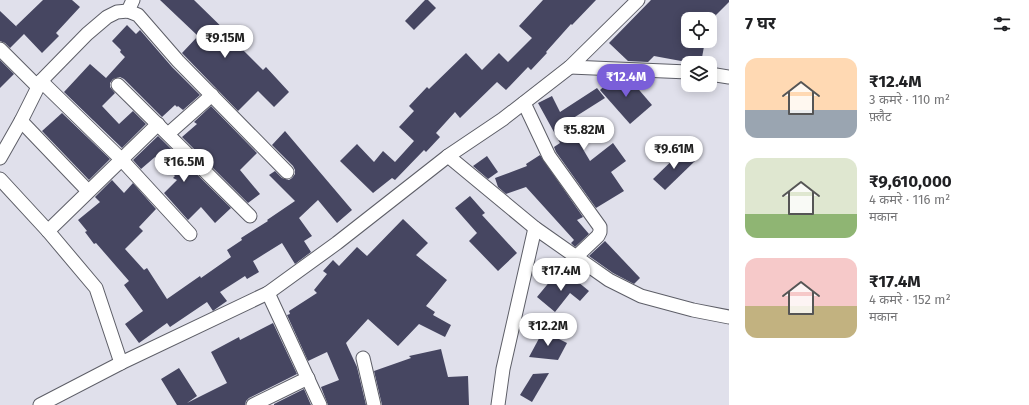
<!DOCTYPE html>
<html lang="hi">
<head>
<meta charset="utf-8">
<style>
  :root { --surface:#fff; --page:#f2f2f2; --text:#202124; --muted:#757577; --accent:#7a5fd9 }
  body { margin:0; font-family:"Fira Sans","Noto Sans Devanagari",sans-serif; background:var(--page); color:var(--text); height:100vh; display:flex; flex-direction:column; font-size:15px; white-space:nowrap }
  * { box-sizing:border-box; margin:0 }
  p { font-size:13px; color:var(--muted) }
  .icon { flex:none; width:22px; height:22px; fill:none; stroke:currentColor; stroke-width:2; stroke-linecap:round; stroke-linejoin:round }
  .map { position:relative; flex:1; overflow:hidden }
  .panel { display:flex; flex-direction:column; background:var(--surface); width:300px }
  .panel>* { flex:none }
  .controls { position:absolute; left:681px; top:12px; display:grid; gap:8px }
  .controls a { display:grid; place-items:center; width:36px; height:36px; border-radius:8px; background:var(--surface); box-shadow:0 2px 10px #0003; font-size:20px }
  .price { position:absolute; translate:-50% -34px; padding:0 9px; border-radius:14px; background:#fff; color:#222; font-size:13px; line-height:26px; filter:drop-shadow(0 1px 2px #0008) }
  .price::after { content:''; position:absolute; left:50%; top:24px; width:12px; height:9px; margin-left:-6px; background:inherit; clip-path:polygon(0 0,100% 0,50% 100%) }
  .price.current { background:var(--accent); color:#fff }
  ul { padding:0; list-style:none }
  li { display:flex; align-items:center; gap:12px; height:100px; padding:0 16px }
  li span { display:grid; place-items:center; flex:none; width:112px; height:80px; border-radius:12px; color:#555 }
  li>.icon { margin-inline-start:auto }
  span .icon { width:48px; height:48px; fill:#fffc; stroke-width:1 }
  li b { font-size:17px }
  h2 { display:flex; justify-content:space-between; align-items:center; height:48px; padding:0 16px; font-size:17px }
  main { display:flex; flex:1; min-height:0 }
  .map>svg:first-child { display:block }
  .building { fill:#464661 }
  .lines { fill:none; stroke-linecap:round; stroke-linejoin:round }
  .minor-casing { stroke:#5d5e67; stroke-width:15 }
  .minor { stroke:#fff; stroke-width:13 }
</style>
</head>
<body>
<main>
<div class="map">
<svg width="729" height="405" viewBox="0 0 729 405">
  <rect width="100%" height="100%" fill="#e0e0eb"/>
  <g class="building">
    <polygon points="43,0 72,0 80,7 56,33 59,36 42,53 24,34 10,48 5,43 0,41 0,11 19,29 16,26"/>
    <polygon points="160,0 194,0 234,39 241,48 263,70 266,67 289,92 274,107 258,91 238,111 182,53 198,36"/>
    <polygon points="425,0 428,0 436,8 414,30 405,21"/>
    <polygon points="543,0 596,0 572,25 571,24 546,52 547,53 531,70 528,67 506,90 497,82 460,118 455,112 436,133 440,137 426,152 424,150 395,180 392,178 373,193 340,161 357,144 374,162 383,151 395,162 414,141 399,127 414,111 409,106 427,87 429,89 466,53 482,70 499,53 508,62 532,38 519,26"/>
    <polygon points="651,0 729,0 729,2 710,21 710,19 688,19 688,41 705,41 701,63 692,63 654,56 648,62 628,61 609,43"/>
    <polygon points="127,25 136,34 140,30 172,67 200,95 183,110 178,106 177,107 175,105 162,117 124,79 120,77 113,79 110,83 110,87 115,93 102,106 119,124 133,111 146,124 122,148 64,92 90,64 106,78 125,57 120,52 121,50 112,41"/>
    <polygon points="0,60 14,74 0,88"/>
    <polygon points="615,77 628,77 652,105 630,124 600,90"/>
    <polygon points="597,88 605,98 567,122 590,161 613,143 626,161 611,172 624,191 596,208 556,152 554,147 560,143 538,103 552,96 560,112"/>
    <polygon points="211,106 257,153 240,170 260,194 248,203 182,137 197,124 194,122"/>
    <polygon points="62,113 110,159 89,180 42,131"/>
    <polygon points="285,131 352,210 337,223 318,200 299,218 312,236 304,241 311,252 295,264 282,243 253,261 259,272 247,279 245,276 220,292 227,301 217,308 213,311 207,302 170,327 167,323 139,343 125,324 143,311 124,285 129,281 96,243 94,244 85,232 87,231 78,220 100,202 95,197 112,180 124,193 133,183 156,209 139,227 143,231 125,249 144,270 147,268 167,299 200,276 201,278 231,257 227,250 242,240 241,238 268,221 267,220 295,201 269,175 275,171 282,178 289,180 292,178 295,174 295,170 293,166 272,145"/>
    <polygon points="158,136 231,208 215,223 201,207 188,220 164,193 177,180 173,178 175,176 155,157 141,169 133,160"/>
    <polygon points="684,149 695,161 665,190 653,179"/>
    <polygon points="540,155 583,217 577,220 589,234 575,247 571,243 574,240 526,187 506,194 498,187 495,178 527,166 526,164"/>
    <polygon points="487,156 498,172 488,179 473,166"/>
    <polygon points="470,196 485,213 482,215 517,253 498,271 469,241 477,233 455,208"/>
    <polygon points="403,219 428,243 416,255 447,280 426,306 435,312 433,315 451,325 445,337 419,324 398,346 368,319 346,343 357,367 366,405 328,405 321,387 339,380 327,352 308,361 287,315 290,314 289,311 317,293 314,290 327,274 323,271 333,260 339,266 357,247 367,256"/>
    <polygon points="605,241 640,278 634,284 613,273 589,256"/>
    <polygon points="556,274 566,283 572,277 589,291 580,301 570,293 555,312 537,297"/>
    <polygon points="273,323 297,374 249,398 246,401 245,405 177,405 161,379 179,368 197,396 187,403 227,383 211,352 239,337 240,340"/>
    <polygon points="543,331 567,343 558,360 529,357"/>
    <polygon points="441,349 448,377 468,376 469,405 382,405 374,371 411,358 409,356"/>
    <polygon points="549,373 532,402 520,395 533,374"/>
    <polygon points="304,389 311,405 274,405 274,404"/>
  </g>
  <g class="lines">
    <defs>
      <g id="minor">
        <polyline points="128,11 133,0"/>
        <polyline points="0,49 38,87"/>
        <polyline points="570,67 688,72"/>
        <polyline points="710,74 729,77"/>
        <polyline points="41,81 87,34 107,17 117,12 128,11 138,15 178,61 287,172"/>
        <polyline points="118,85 250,216"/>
        <polyline points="524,103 549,156 600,227 600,232 598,236 576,257"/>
        <polyline points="21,121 88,191"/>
        <polyline points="168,134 212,95"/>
        <polyline points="448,156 535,228 609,280 641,296 693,310 729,317"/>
        <polyline points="0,158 21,121 41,81 121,159 190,234"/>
        <polyline points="0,179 48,231 96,288 121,363"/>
        <polyline points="48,231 158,124"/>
        <polyline points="268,293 320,405"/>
        <polyline points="363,358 374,405"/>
        <polyline points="40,405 121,363 268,293 337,243 448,156 503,119 570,67 638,0"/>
        <polyline points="253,405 308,378"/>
        <polyline points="498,405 503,369 535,228"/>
      </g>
    </defs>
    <use href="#minor" class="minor-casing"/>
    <use href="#minor" class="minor"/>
  </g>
</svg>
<div class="controls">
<a><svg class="icon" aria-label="locate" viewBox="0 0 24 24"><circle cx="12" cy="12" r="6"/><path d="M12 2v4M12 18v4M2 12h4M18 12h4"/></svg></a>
<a><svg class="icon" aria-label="layers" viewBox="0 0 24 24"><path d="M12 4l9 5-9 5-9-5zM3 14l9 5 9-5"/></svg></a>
</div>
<b class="price" style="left:225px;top:59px">₹9.15M</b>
<b class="price current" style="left:626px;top:98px">₹12.4M</b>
<b class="price" style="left:584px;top:151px">₹5.82M</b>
<b class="price" style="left:674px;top:170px">₹9.61M</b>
<b class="price" style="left:184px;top:183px">₹16.5M</b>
<b class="price" style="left:561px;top:292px">₹17.4M</b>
<b class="price" style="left:548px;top:347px">₹12.2M</b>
</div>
<section class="panel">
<h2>7 घर<svg class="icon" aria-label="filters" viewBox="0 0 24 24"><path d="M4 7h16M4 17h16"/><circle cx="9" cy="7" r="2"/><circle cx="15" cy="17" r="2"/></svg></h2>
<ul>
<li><span style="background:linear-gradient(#ffd9b3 65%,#9aa5b1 0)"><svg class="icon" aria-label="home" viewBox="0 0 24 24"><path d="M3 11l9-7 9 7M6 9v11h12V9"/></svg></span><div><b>₹12.4M</b><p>3 कमरे · 110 m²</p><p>फ़्लैट</p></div></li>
<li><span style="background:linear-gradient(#dfe7d0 70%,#8fb573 0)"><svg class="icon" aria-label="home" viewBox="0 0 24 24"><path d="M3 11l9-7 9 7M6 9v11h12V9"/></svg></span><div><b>₹9,610,000</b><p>4 कमरे · 116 m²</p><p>मकान</p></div></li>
<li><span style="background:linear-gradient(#f6c9c9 60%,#c2b280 0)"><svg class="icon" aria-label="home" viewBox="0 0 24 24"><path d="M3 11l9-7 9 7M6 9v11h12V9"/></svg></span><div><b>₹17.4M</b><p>4 कमरे · 152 m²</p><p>मकान</p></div></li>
</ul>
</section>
</main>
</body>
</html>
